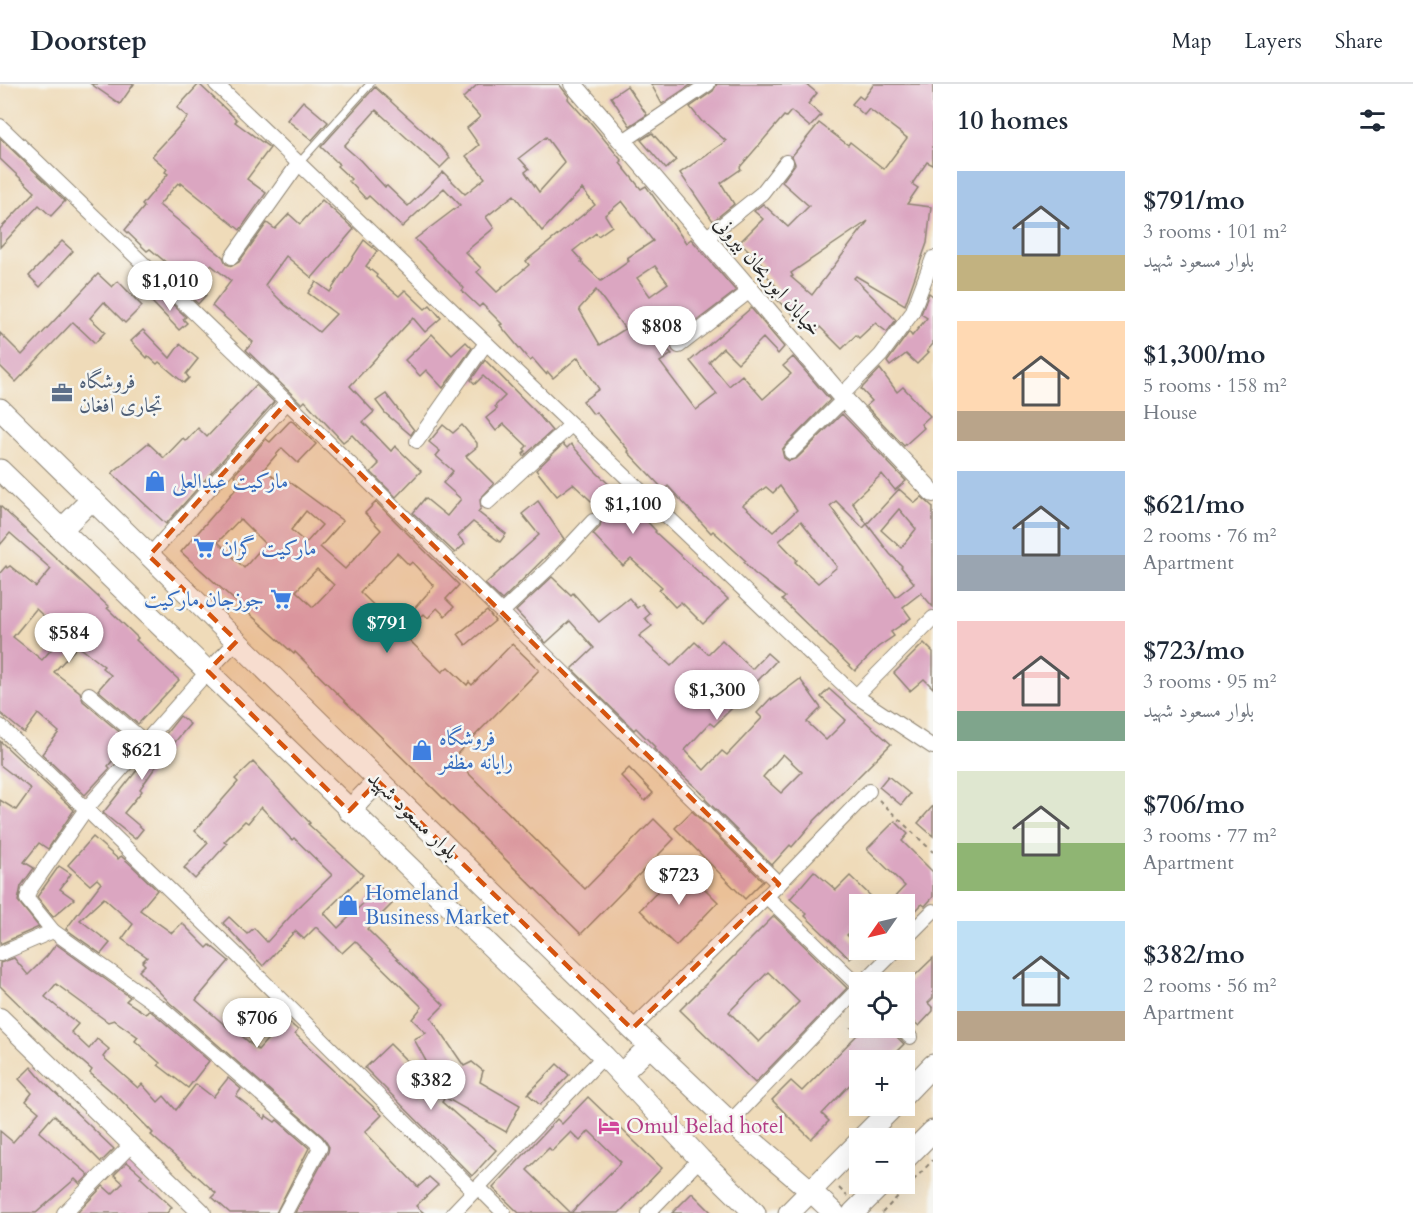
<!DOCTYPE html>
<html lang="en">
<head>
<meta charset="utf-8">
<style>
  :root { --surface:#fff; --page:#f2f2f3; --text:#1f2937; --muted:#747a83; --line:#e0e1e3; --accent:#0f766e }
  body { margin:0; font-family:Cardo,Amiri,serif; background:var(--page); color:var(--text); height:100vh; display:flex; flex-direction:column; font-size:22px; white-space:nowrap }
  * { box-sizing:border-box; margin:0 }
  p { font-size:20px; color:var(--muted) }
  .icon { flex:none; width:33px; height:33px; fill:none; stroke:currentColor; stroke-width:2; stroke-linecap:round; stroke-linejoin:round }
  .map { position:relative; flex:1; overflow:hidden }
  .sheet { display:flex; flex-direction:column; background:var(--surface); width:480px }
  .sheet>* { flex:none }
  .needle { width:39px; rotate:236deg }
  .buttons { position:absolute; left:849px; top:810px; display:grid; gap:12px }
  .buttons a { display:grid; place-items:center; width:66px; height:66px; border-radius:0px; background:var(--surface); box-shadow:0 6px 24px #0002; font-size:30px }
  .price { position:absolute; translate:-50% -51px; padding:0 14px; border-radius:21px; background:#fff; color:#222; font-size:20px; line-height:39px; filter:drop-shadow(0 2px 3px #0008) }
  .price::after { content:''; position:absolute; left:50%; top:36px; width:18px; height:14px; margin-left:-9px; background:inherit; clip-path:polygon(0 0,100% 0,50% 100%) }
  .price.current { background:var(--accent); color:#fff }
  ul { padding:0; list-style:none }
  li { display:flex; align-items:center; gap:18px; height:150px; padding:0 24px }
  li span { display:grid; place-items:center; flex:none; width:168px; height:120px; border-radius:0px; color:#555 }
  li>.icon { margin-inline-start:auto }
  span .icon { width:72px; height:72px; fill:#fffc; stroke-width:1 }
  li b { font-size:26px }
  h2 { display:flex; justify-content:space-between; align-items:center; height:72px; padding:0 24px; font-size:26px }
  header { display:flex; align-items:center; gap:36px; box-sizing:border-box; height:84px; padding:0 30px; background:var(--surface); border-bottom:2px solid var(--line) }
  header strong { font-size:28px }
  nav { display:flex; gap:33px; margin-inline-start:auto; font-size:21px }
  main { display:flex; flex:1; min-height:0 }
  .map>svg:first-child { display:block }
  .building { fill:#dba6c1; fill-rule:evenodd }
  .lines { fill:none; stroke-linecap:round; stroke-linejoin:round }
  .lane-casing { stroke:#8d8372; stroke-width:9 }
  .street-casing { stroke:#8d8372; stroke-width:16 }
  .secondary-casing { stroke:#8d8372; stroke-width:20 }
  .primary-casing { stroke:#8d8372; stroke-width:23 }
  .path { stroke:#8d8372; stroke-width:2; stroke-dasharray:4.5 4.5; stroke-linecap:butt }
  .lane { stroke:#fff; stroke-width:7 }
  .street { stroke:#fff; stroke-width:14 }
  .secondary { stroke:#fff; stroke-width:18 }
  .primary { stroke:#fff; stroke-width:21 }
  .marked { fill:#d5540f; fill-opacity:0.2; stroke:#d5540f; stroke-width:4.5; stroke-dasharray:12 8; stroke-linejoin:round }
  .labels { text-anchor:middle; stroke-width:5; stroke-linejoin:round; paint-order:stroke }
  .street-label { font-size:21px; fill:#2b2b2b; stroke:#f6f6f2 }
  .service-label { font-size:21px; fill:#4e5e75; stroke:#f6f6f2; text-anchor:start }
  .shop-label { font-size:21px; fill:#366cbe; stroke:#f6f6f2; text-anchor:start }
  .hotel-label { font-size:21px; fill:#b23c85; stroke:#f6f6f2; text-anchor:start }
</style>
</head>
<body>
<header>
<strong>Doorstep</strong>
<nav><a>Map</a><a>Layers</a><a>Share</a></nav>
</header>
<main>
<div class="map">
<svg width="933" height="1129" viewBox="0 0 933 1129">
  <rect width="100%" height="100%" fill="#f6f6f2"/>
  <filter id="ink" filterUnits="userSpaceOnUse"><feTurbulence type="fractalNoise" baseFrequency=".0167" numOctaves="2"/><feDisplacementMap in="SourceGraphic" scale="12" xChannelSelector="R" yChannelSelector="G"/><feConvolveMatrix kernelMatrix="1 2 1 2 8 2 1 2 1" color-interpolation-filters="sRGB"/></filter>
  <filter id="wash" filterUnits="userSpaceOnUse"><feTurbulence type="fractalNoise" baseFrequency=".008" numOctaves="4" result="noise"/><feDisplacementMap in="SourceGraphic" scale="24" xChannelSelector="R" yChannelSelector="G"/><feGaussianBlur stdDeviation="1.35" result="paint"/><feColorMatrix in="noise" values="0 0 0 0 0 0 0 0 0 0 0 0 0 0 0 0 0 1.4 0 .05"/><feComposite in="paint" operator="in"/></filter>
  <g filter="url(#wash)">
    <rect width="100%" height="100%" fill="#efdbb9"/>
    <g id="blocks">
      <g class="building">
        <polygon points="91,0 134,0 120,20"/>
        <polygon points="199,0 237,36 235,38 270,64 247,95 266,109 240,146 181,99 180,101 178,99 159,121 223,173 226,180 232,182 239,178 267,139 275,145 289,130 300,140 322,116 354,145 312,194 286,172 265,201 285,221 319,248 336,230 308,209 316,198 330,208 364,156 377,167 366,182 377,191 376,193 399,212 405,206 425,225 430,221 441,234 425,248 413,234 350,302 374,328 363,338 391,367 395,362 421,387 396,413 371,388 379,380 352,351 343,358 305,317 302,320 246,266 253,258 212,222 231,197 211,181 195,201 206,211 198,220 176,199 182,192 150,165 147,167 125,146 144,123 142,121 168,90 165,88 167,85 152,72 188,33 177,24"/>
        <path d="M478 0H559L569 13 568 15 585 34 586 33 622 77 620 79 641 105 646 102 686 159 691 155 736 207 673 255 668 266 672 270 660 278 696 326 717 310 690 277 751 224 784 263 778 270 763 254 738 279 723 264 709 278 729 302 742 291 763 315 791 290 783 282 793 273 830 316 785 362 782 366 784 374 789 377 797 374 842 330 906 397 895 406 882 390 852 418 867 440 899 405 915 419 922 413 933 423V523L921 509 903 523 911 534 891 548 894 552 878 563 855 587 782 516 785 513 754 489 744 478 746 477 713 447 711 449 668 402 664 406 628 368 629 367 596 328 593 330 583 317 599 305 578 273 553 294 548 288 546 290 533 275 530 277 500 241 502 240 482 220 479 223 462 207 464 204 415 155 460 121 444 104 402 143 369 112 366 115 349 97 351 95 337 82 339 80 321 63 375 3 442 64 450 74 440 84 376 26 344 62 360 76 385 103 387 102 408 122 443 88 465 110 485 94 466 72 479 61 467 44 480 33 463 14ZM546 53 565 79 539 108 525 88 529 85 519 74ZM582 105 595 121 526 177 529 181 497 208 477 188 481 184 465 168 494 144 486 133 514 111 542 147ZM622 117 653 157 627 174 629 177 601 197 581 178 582 177 573 167 596 149 598 152 612 142 605 131ZM655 182 668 199 650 212 637 194ZM596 206 625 245 600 261 579 225ZM780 402 797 426 773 448 743 421 766 403 773 409ZM836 417 863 444 867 440 890 470 902 482 901 483 914 499 896 513 830 422ZM899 425 916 445 901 464 881 446ZM801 437 837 483 818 499 795 478 797 476 779 457Z"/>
        <polygon points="651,0 692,0 662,20"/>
        <polygon points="717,0 806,0 817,9 808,20 821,31 810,43 791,27 786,33 784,32 740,83 741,85 721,99 734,120 713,137 680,89 726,57 704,38 703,39 690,23 713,7"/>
        <path d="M874 0H933V81L927 78 912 100 918 104 907 120 931 123 927 159 905 221 856 192 854 194 896 236 887 248 875 239 859 254 856 251 842 265 820 243 814 249 776 215 782 209 761 185 764 182 740 158 763 135 754 127 763 120 788 143 809 122 782 98 795 80 792 72 819 39 848 61 850 58 884 85 907 54 869 25 864 31 852 20 859 12 863 15ZM868 137 812 211 791 193 793 192 791 189Z"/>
        <polygon points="627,2 647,31 630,42 611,13"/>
        <polygon points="303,17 328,38 312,56 287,36"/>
        <polygon points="652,49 676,76 666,85 641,56"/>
        <polygon points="0,54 65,117 51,132 39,121 0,163 0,145 35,108 0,75"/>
        <polygon points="62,157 73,167 40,203 29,192"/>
        <polygon points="98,190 112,203 118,197 142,222 125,239 104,218 90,234 105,248 95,259 73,238 16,298 0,282 0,249 22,271"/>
        <polygon points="929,209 933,212 933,260 927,267 929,268 917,280 906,270 890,282 887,278 909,248 912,252 927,234 921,230"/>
        <polygon points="159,211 162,214 164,212 186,233 183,235 187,239 179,246 152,218"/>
        <polygon points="143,246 170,274 180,260 198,275 186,290 189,294 184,299 159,278 157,280 148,272 147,274 131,257"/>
        <polygon points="432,250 452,271 466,258 472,264 443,304 426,286 420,292 405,276"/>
        <polygon points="485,276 537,329 552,347 524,372 523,370 526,367 524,365 527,362 504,340 496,347 486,334 497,325 495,322 505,312 483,292 475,300 471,296"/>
        <polygon points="880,285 897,308 903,303 930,332 921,340 924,344 904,362 866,322 872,317 861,305"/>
        <polygon points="256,301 274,318 166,440 112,389 148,359 164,374 183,354 186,357 198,344 207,353"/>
        <polygon points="386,310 414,346 411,351 385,329 376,317"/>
        <path d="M291 336 316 360 298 379 282 364 264 385 283 401 287 396 343 437 320 463 345 485 381 446 365 429 376 418 459 501 446 515 454 523 445 532 437 524 428 534 424 530 404 551 442 588 448 583 467 601 469 598 472 601 512 560 539 586 453 674 585 805 654 735 674 755 581 850 295 568 294 570 181 468 241 399 234 391 266 355 270 358ZM306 427 322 441 306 459 291 446ZM240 435 265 460 244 484 218 458ZM397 469 409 481 412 478 434 502 413 526 408 522 392 539 360 508ZM317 485 334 501 313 523 296 507Z"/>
        <polygon points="443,341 453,349 462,341 477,359 477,363 466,372 494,400 480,415 481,424 478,428 506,450 500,458 473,438 458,452 465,460 455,469 413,429 425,414 447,432 461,415 443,399 453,387 436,372 440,367 429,358"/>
        <polygon points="563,360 567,364 571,360 594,386 618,409 620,408 627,415 625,417 640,434 642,432 656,447 655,448 728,515 703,540 681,518 675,523 659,506 662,503 631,475 623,482 593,450 600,443 601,434 605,430 573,400 557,412 536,386"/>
        <polygon points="538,417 564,455 502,516 485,500 539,451 522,430"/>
        <path d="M0 422 109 523 107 524 138 554 136 556 179 596 138 640 98 606 111 591 102 584 104 582 78 562 54 588 80 608 83 617 130 657 108 682 110 684 85 711 42 670 59 648 38 630 24 649 0 629V489L6 482 7 484 10 482 36 503 51 485 10 449 0 461ZM36 525 64 551 42 576 13 553Z"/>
        <path d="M552 493 571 511 573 509 599 538 629 514 637 524 642 520 650 530 645 534 652 542 639 552 671 582 695 558 708 570 722 556 752 585 767 569 776 577 739 617 714 642 710 639 685 666 704 686 722 667 727 671 762 634 757 629 771 614 772 616 800 595 821 624 807 638 826 656 846 636 821 613 829 605 891 660 815 736 792 763 790 761 772 781 705 715 706 713 654 665 655 663 636 644 634 646 572 585 594 564 570 537 546 559 516 527ZM783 670 802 688 781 709 763 693Z"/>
        <polygon points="487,527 495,537 466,561 458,550"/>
        <polygon points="924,559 933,568 933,604 924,595 910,607 894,589"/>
        <polygon points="180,632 190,640 164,671 140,705 142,707 124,729 143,745 135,755 103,729"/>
        <polygon points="0,657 74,726 48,765 39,759 24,778 34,784 21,802 18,817 39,843 0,860 0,716 16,726 31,705 0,681"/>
        <polygon points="253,678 310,739 308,740 363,791 324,829 338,844 380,803 394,818 367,845 444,921 431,934 464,982 472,978 483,987 480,998 520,1021 506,1048 446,1014 414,955 426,949 412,935 422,923 355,857 342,869 316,843 304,855 295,847 263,882 223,839 229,833 247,850 254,844 267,858 298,824 332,791 294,754 292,756 261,723 248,739 245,737 224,758 227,760 195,795 184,784 208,759 195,747 238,698 235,695"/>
        <polygon points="629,684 653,709 645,717 621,692"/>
        <polygon points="888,692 910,710 901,721 879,703"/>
        <polygon points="933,722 933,752 918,739"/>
        <polygon points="692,727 763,797 745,815 675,744"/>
        <polygon points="895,737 908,750 902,757 933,788 933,813 925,822 922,820 904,839 904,820 888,820 905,802 867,765"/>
        <polygon points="93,753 118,775 121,772 129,779 157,806 140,826 172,849 182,839 207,864 210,861 229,877 196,916 227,943 229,941 258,966 274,948 254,926 265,916 284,937 285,935 298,946 295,950 382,1031 365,1048 418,1103 429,1093 438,1101 416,1122 424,1129 295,1129 328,1068 329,1063 323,1053 170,919 139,887 145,881 142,878 147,873 122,855 133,840 104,814 80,836 110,859 101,870 66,845 101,799 97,795 90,801 68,781"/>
        <polygon points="59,782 71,790 60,805 74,815 53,833 37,813"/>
        <polygon points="682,782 718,818 676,862 640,826"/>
        <polygon points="814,787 836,806 850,792 879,820 860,820 860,838 847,851 860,864 850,875 805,832 807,830 790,815"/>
        <path d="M774 832 847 904 755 999 680 926ZM768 888 799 918 759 958 729 928Z"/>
        <polygon points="56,860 130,913 126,917 146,930 149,926 158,933 209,977 188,1004 158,981 160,979 135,957 138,953 114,936 108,938 56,900 45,913 78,940 71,948 89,965 97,955 109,965 103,973 138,1004 142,1000 158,1018 164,1012 176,1026 196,1000 213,1013 228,994 241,1005 236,1012 265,1035 266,1032 275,1038 277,1036 309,1064 276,1129 230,1129 212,1113 216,1109 151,1051 153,1049 119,1014 90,989 92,986 38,939 0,902 0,879 14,874 28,891 47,872"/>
        <polygon points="933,874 933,914 928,919 933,924 933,927 919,942 904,929 904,902"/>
        <polygon points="852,944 892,944 894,950 904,960 889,975 881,968 873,976 860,976 860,990 822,1030 829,1037 811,1055 772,1016 791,997 802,1007 858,950"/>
        <polygon points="390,960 418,988 408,998 423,1013 432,1003 444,1015 442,1018 496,1066 472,1092 365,984"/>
        <polygon points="557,980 569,991 540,1021 528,1010"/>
        <polygon points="31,983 42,996 114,1065 101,1078 54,1031 39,1048 89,1091 80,1100 75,1095 36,1129 0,1129 0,1047 13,1058 39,1028 26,1017 32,1009 19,995"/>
        <path d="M588 1013 662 1084 619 1129H519L493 1104 557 1035 562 1040ZM589 1047 621 1078 571 1129 527 1086 549 1064 552 1067 571 1048 580 1057Z"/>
        <polygon points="127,1078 142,1091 140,1093 172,1123 167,1129 77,1129 103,1102 112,1110 123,1099 114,1091"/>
        <polygon points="692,1109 712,1129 672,1129"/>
      </g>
    </g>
  </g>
  <g filter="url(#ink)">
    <use href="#blocks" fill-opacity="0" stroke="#8d8372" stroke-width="1.5"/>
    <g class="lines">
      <defs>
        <polyline id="lane" points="299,79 370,0"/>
        <g id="street">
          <polyline points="216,0 814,573 856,612 933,663"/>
          <polyline points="0,42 287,318 779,800"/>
          <polyline points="622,58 708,0"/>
          <polyline points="706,154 762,109 786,78"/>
          <polyline points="232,173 299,79"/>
          <polyline points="679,262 751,206"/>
          <polyline points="841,312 881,271 912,229 933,174"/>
          <polyline points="417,357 486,259"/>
          <polyline points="791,368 844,315"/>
          <polyline points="488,418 571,341"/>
          <polyline points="149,472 287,318"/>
          <polyline points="502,528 551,482 593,437"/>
          <polyline points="237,557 208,587 86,725 29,807 27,815 53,847 164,926 316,1058 320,1064 285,1129"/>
          <polyline points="89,610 145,658"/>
          <polyline points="856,612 933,534"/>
          <polyline points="0,642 235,869 474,1107"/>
          <polyline points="766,812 860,903"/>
          <polyline points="904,856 933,827"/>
          <polyline points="0,870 53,847"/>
          <polyline points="864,898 896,866"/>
          <polyline points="901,944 910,953"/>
          <polyline points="632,945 779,800 869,707"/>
          <polyline points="730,1038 860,903"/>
          <polyline points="478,1103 504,1129"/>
          <polyline points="64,1129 131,1061"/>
          <polyline points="453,1129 604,972"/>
          <polyline points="648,1129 700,1075"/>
        </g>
        <g id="secondary">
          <polyline points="573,0 841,312 933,409"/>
          <polyline points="0,933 202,1129"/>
        </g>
        <g id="primary">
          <polyline points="0,325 632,945 730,1038 811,1107 834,1129"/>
          <polyline points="0,386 604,972 700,1075 755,1129"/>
          <polyline points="61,446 92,415"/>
          <polyline points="349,727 378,697"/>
          <polyline points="621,990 650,962"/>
          <polyline points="904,1011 933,981"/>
          <polyline points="862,1054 894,1022"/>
          <polyline points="904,1076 933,1047"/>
          <polyline points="789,1129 860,1057"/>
          <polyline points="853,1129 882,1100"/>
        </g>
      </defs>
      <use href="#lane" class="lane-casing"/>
      <use href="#street" class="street-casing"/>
      <use href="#secondary" class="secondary-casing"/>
      <use href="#primary" class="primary-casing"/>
      <g class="path">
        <polyline points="879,716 933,768"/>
        <polyline points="839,1104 847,1112"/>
        <polyline points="882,1129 933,1076"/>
      </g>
      <use href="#lane" class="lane"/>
      <use href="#street" class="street"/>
      <use href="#secondary" class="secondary"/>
      <use href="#primary" class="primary"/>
    </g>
  </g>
  <path class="marked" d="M287 318 779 800 632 945 378 697 349 727 208 587 237 557 149 472Z"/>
  <defs>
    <symbol id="office-bare" viewBox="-9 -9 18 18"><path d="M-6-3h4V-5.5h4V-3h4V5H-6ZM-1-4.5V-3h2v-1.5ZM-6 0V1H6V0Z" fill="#5c6f8a" stroke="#f6f6f2" stroke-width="2.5" paint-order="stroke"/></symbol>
    <symbol id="shop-bare" viewBox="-9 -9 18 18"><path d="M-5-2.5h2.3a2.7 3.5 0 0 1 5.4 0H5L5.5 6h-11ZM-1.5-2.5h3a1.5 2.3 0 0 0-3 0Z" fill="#3f7fe0" stroke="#f6f6f2" stroke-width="2.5" paint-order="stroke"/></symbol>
    <symbol id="supermarket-bare" viewBox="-9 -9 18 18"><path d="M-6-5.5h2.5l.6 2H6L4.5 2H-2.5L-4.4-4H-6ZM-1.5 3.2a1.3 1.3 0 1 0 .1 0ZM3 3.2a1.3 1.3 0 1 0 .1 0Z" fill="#3f7fe0" stroke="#f6f6f2" stroke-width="2.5" paint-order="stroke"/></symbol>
    <symbol id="hotel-bare" viewBox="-9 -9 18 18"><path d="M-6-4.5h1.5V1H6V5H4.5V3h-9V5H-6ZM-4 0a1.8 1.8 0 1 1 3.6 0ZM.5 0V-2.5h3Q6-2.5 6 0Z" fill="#d1479c" stroke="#f6f6f2" stroke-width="2.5" paint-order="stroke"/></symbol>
  </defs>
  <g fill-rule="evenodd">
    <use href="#office-bare" x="47" y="294" width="30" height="30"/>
    <use href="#shop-bare" x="140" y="382" width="30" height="30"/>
    <use href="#supermarket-bare" x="189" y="449" width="30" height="30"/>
    <use href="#supermarket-bare" x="266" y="500" width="30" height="30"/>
    <use href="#shop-bare" x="407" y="651" width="30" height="30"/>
    <use href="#shop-bare" x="333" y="806" width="30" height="30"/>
    <use href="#hotel-bare" x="594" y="1027" width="30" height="30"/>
  </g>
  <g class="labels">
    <g class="street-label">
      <text transform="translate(768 192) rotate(49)" y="7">خیابان ابوریحان بیرونی</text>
      <text transform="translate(413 731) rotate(44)" y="7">بلوار مسعود شهید</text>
    </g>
    <g class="service-label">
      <text x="79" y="304">فروشگاه<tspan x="79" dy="24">تجاری افغان</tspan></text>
    </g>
    <g class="shop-label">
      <text x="172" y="404">مارکیت عبدالعلی</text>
      <text x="221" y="471">مارکیت گران</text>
      <text x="264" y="522" text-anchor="end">جوزجان مارکیت</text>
      <text x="439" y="661">فروشگاه<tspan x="439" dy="24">رایانه مظفر</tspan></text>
      <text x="365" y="816">Homeland<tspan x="365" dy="24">Business Market</tspan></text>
    </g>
    <g class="hotel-label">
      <text x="626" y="1049">Omul Belad hotel</text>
    </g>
  </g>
</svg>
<div class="buttons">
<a><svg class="needle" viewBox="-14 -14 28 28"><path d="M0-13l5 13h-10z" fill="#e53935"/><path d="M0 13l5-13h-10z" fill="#747a83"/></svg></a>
<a><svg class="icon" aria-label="locate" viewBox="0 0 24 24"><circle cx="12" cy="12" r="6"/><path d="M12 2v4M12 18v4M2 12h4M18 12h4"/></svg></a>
<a>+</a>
<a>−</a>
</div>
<b class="price" style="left:170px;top:228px">$1,010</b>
<b class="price" style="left:662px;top:273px">$808</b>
<b class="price" style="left:633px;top:451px">$1,100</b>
<b class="price current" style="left:387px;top:570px">$791</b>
<b class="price" style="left:69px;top:580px">$584</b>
<b class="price" style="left:717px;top:637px">$1,300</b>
<b class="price" style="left:142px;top:697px">$621</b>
<b class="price" style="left:679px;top:822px">$723</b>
<b class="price" style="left:257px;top:965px">$706</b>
<b class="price" style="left:431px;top:1027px">$382</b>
</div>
<section class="sheet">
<h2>10 homes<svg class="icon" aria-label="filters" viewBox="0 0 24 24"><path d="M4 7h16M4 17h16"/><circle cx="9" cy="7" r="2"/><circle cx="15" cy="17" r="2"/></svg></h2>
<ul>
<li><span style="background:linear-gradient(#a9c7e8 70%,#c2b280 0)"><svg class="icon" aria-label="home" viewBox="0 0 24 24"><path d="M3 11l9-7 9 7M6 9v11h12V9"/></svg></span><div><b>$791/mo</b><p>3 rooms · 101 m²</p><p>بلوار مسعود شهید</p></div></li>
<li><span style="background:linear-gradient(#ffd9b3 75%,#b9a48a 0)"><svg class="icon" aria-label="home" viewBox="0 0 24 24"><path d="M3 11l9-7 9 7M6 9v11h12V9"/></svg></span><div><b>$1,300/mo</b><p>5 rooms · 158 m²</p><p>House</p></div></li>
<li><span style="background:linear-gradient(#a9c7e8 70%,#9aa5b1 0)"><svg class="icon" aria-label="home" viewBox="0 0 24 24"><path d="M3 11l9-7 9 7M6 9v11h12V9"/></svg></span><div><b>$621/mo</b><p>2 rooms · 76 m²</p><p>Apartment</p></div></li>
<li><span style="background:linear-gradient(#f6c9c9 75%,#7fa58c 0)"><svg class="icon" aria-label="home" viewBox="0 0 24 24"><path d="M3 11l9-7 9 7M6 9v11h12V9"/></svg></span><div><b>$723/mo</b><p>3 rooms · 95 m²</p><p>بلوار مسعود شهید</p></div></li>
<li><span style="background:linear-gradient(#dfe7d0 60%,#8fb573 0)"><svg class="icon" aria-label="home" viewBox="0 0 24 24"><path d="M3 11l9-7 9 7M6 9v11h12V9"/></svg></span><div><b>$706/mo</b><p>3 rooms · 77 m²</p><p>Apartment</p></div></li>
<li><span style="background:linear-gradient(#bfe0f5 75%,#b9a48a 0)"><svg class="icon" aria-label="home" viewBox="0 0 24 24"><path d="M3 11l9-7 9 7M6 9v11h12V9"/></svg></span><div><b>$382/mo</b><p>2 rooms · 56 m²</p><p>Apartment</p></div></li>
</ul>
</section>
</main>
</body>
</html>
